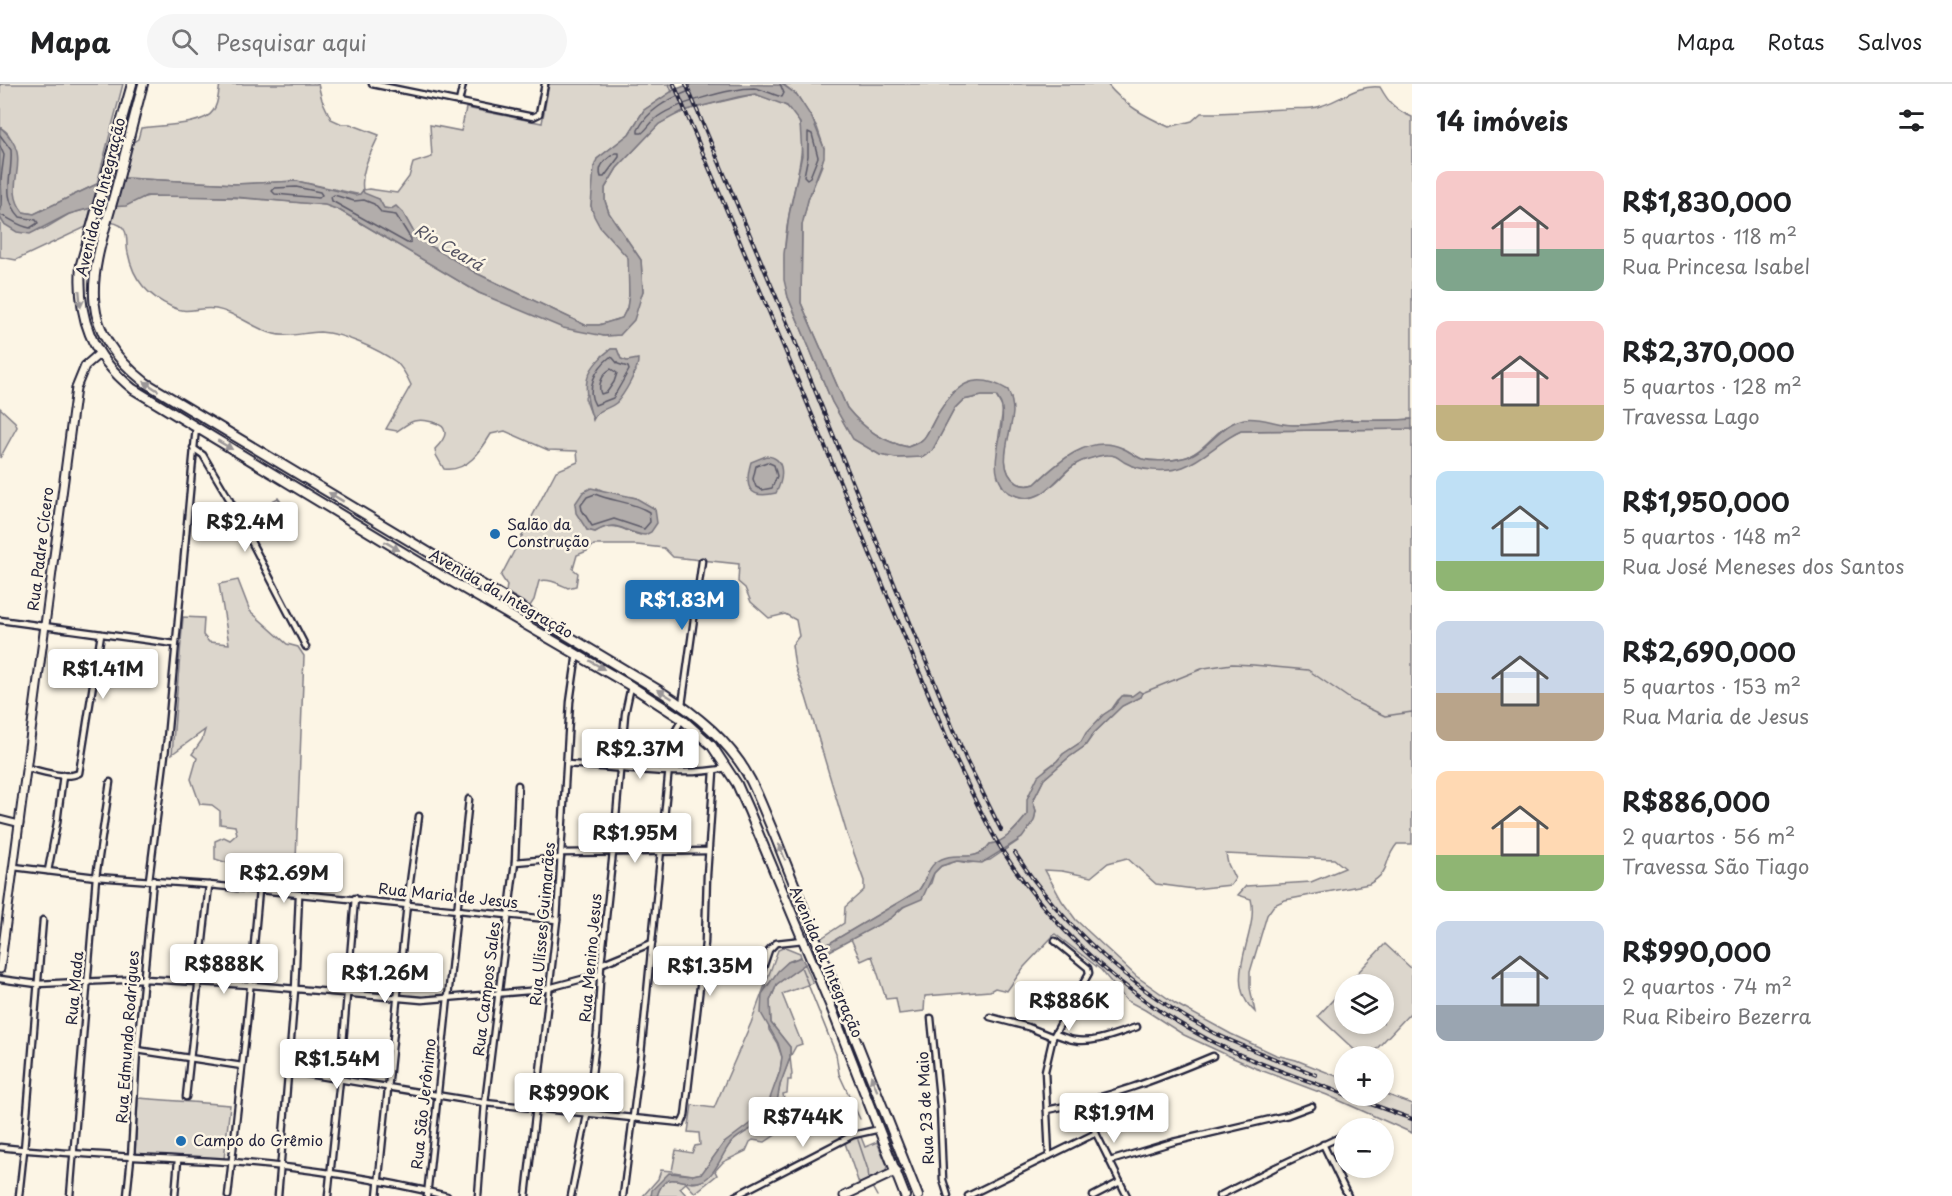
<!DOCTYPE html>
<html lang="pt">
<head>
<meta charset="utf-8">
<style>
  :root { --surface:#fff; --page:#f6f6f6; --text:#202124; --muted:#757577; --line:#e0e0e0; --accent:#1f6fb2 }
  body { margin:0; font-family:"Playpen Sans",sans-serif; background:var(--page); color:var(--text); height:100vh; display:flex; flex-direction:column; font-size:22px; white-space:nowrap }
  * { box-sizing:border-box; margin:0 }
  p { font-size:20px; color:var(--muted) }
  .icon { flex:none; width:33px; height:33px; fill:none; stroke:currentColor; stroke-width:2; stroke-linecap:round; stroke-linejoin:round }
  .map { position:relative; flex:1; overflow:hidden }
  .details { display:flex; flex-direction:column; background:var(--surface); width:540px }
  .details>* { flex:none }
  .buttons { position:absolute; left:1334px; top:890px; display:grid; gap:12px }
  .buttons a { display:grid; place-items:center; width:60px; height:60px; border-radius:50%; background:var(--surface); box-shadow:0 3px 9px #0003; font-size:30px }
  .price { position:absolute; translate:-50% -51px; padding:0 14px; border-radius:6px; background:#fff; color:#222; font-size:20px; line-height:39px; filter:drop-shadow(0 2px 3px #0008) }
  .price::after { content:''; position:absolute; left:50%; top:36px; width:18px; height:14px; margin-left:-9px; background:inherit; clip-path:polygon(0 0,100% 0,50% 100%) }
  .price.selected { background:var(--accent); color:#fff }
  ul { padding:0; list-style:none }
  li { display:flex; align-items:center; gap:18px; height:150px; padding:0 24px }
  li span { display:grid; place-items:center; flex:none; width:168px; height:120px; border-radius:12px; color:#555 }
  li>.icon { margin-inline-start:auto }
  span .icon { width:72px; height:72px; fill:#fffc; stroke-width:1 }
  li b { font-size:26px }
  h2 { display:flex; justify-content:space-between; align-items:center; height:72px; padding:0 24px; font-size:26px }
  header { display:flex; align-items:center; gap:36px; box-sizing:border-box; height:84px; padding:0 30px; background:var(--surface); border-bottom:2px solid var(--line) }
  header strong { font-size:28px }
  nav { display:flex; gap:33px; margin-inline-start:auto; font-size:21px }
  .search { width:420px; height:54px; background:var(--page); display:flex; align-items:center; gap:15px; box-sizing:border-box; padding:0 21px; border-radius:33px; color:var(--muted); font-size:22px }
  main { display:flex; flex:1; min-height:0 }
  .map>svg:first-child { display:block }
  .green { fill:#dcd6cc; stroke:#7f7c84; stroke-width:1.5; fill-rule:evenodd }
  .water { fill:#b2adab; stroke:#78757e; stroke-width:1.5 }
  .lines { fill:none; stroke-linecap:round; stroke-linejoin:round }
  .shore { stroke:#5c5a68; stroke-width:1.5 }
  .stream { stroke:#78757e; stroke-width:1.5 }
  .street-casing { stroke:#22223b; stroke-width:9 }
  .secondary-casing { stroke:#22223b; stroke-width:11 }
  .primary-casing { stroke:#22223b; stroke-width:12 }
  .street { stroke:#fcf5e5; stroke-width:4.5 }
  .secondary { stroke:#fcf5e5; stroke-width:7 }
  .primary { stroke:#fcf5e5; stroke-width:8 }
  .rail-casing { stroke:#22223b; stroke-width:4 }
  .rail { stroke:#fcf5e5; stroke-width:1.5; stroke-dasharray:4.5; stroke-linecap:butt }
  .oneway { fill:#9a9698 }
  .poi-dot { fill:#1f6fb2; stroke:#fcf5e5; stroke-width:2 }
  .labels { text-anchor:middle; stroke-width:5; stroke-linejoin:round; paint-order:stroke }
  .street-label { font-size:15px; fill:#22223b; stroke:#fcf5e5 }
  .poi-label { font-size:15px; fill:#22223b; stroke:#fcf5e5; text-anchor:start }
  .water-label { font-size:16px; font-style:italic; fill:#545362; stroke:#fcf5e5 }
</style>
</head>
<body>
<header>
<strong>Mapa</strong>
<div class="search"><svg class="icon" aria-label="search" viewBox="0 0 24 24"><circle cx="10" cy="10" r="6"/><path d="M15 15l6 6"/></svg>Pesquisar aqui</div>
<nav><a>Mapa</a><a>Rotas</a><a>Salvos</a></nav>
</header>
<main>
<div class="map">
<svg width="1412" height="1112" viewBox="0 0 1412 1112">
  <rect width="100%" height="100%" fill="#fcf5e5"/>
  <filter id="ink" filterUnits="userSpaceOnUse"><feTurbulence type="fractalNoise" baseFrequency=".0167" numOctaves="2"/><feDisplacementMap in="SourceGraphic" scale="12" xChannelSelector="R" yChannelSelector="G"/><feConvolveMatrix kernelMatrix="1 2 1 2 8 2 1 2 1" color-interpolation-filters="sRGB"/></filter>
  <g filter="url(#ink)">
    <g class="green">
      <path d="M0 0H123L97 100 34 130 23 128C10 114 15 100 17 82 17 75 12 56 8 50 6 47 3 45 0 43Z"/>
      <path d="M220 0H318L322 16 331 35 342 40H350L379 51C371 69 360 86 363 106L369 105 397 109 409 93 413 79 432 73 430 41 461 47 466 24 542 39 549 0H672L674 6 644 26 629 50 597 75 591 122 629 174V211L627 224 622 234 599 241H585L476 189 417 154 403 129 384 124 379 115 297 97 235 100 124 94 132 59 138 55 141 44C158 41 204 42 213 27 219 19 218 9 220 0Z"/>
      <path d="M783 0H1107C1124 21 1145 32 1169 43L1192 37 1201 29C1229 30 1256 26 1284 25 1293 24 1303 25 1312 24 1337 21 1353 0 1380 3 1389 19 1395 26 1412 33V335C1390 337 1370 336 1348 336 1330 337 1312 342 1294 341 1273 341 1251 331 1231 340 1214 347 1203 370 1183 374 1171 377 1154 378 1142 375 1135 373 1129 366 1122 364 1087 353 1059 377 1035 400 1029 402 1022 402 1017 399 995 385 1010 352 1012 333 1013 326 1012 320 1011 314L954 307 937 331 924 355 908 363C882 358 863 344 847 324L801 219 802 141 808 116 822 81 824 64 817 43 797 11Z"/>
      <path d="M755 10C769 15 787 18 796 31 811 54 793 105 789 131 784 158 782 186 788 213L832 318 853 355 880 371 896 374 923 373 932 367 955 324 963 316 982 312H996L1003 325 997 364 1002 402 1009 409 1020 413C1030 409 1045 407 1054 400 1061 395 1066 386 1074 381 1081 376 1095 372 1104 371 1117 368 1131 383 1146 385 1197 390 1202 363 1241 347L1412 345V760H1397C1382 778 1393 786 1369 800L1285 816 1274 821 1267 831 1250 888V904L1255 928C1220 895 1260 850 1251 815L1238 811 1246 802 1311 798 1345 784 1334 775 1226 770 1228 780 1235 795 1231 801 1194 805 1156 800 1127 774 1108 779 1091 793 1062 787 1045 786 1062 817 1076 836 1136 892 1176 920 1231 950 1276 971 1296 976 1344 995V1011H1383V1009L1412 1020V1049L1327 1011 1255 984 1184 951 1145 926 1126 916 1101 886 1055 850 1024 883 1007 907 995 904 990 907 925 912 924 927 899 930 896 914 886 915 872 872 861 877 851 855 891 834 931 799 934 789 941 782 957 777 968 779 990 776 1018 757 1034 736 1036 727 1033 717 1044 695 1068 674 1085 662 1094 649 1122 622 1140 613 1124 611 1118 616 1112 625 1103 631 1081 658 1063 670 1057 677 1046 685 1028 715 1027 731C1018 741 1006 759 990 760 973 783 955 764 935 780 926 786 926 799 918 807L823 863 820 855 844 839 845 823 864 806V797L847 750 806 613 795 583 792 561 799 552 796 536 785 530 769 534 751 518 745 504 738 498 739 480 673 473 664 464 637 461H594L587 467 577 471 573 485 578 489 576 502 568 504C559 500 549 494 539 497L534 516 530 522 506 508 507 501 501 492 556 387 578 378 577 367 548 366 505 347 491 350C481 367 467 388 444 385L436 371 435 365C439 361 446 354 445 348 444 338 423 335 414 337 409 338 402 344 397 347L386 345 411 301C407 292 403 284 396 278 378 265 342 249 320 248 306 248 288 254 274 250 254 245 238 229 216 225 199 222 188 231 172 223 148 212 133 196 128 169 126 162 128 153 125 147 123 141 116 139 110 138L115 122C130 122 138 113 150 112 209 111 267 115 326 121L339 126 479 209 590 248 604 252 620 251 643 207 641 176 609 129 605 117V104L617 84 659 40 670 33 693 24ZM611 265H617L621 275 627 277 636 287 617 318 599 326 593 335 585 314 602 272ZM597 404 607 409 636 414 640 451C620 445 614 437 595 448L587 446 584 439Z"/>
      <polygon points="91,124 86,143 16,176 0,173 0,133 4,140 44,145 69,130"/>
      <polygon points="0,324 15,338 17,343 0,374"/>
      <polygon points="278,414 292,434 255,456 242,433"/>
      <polygon points="238,496 250,527 287,560 298,563 304,572 295,801 290,799 281,801 279,791 271,790 265,784 258,785 257,799 230,798 231,780 215,775 215,757 224,753 230,756 237,750 235,742 220,740 220,727 212,721 200,720 191,695 197,674 192,670 202,656 205,646 172,670 183,533 204,534 203,551 209,558 229,560 219,500"/>
      <polygon points="1385,860 1412,885 1412,927 1370,972 1361,972 1318,932 1344,904 1344,939 1383,939 1383,900 1347,900"/>
      <polygon points="785,863 800,869 801,873 788,878 766,903 769,946 777,959 782,973 780,987 767,1025 755,1038 723,1060 703,1089 693,1091 674,1088 653,1106 651,1112 643,1112 658,1095 661,1086 672,1087 676,1066 692,1069 695,1062 700,1061 699,1049 688,1048 692,1021 714,1024 751,939 778,866"/>
      <path d="M805 880 813 899 782 910 802 960 796 962 790 973 792 991 791 992V996H788L787 1009 783 1010 786 1026 798 1032 792 1043 787 1040 780 1048 765 1058 753 1056 750 1058 746 1067 723 1078 715 1087 717 1091 695 1109 686 1099 680 1104 687 1112H657C666 1081 683 1104 698 1098 716 1091 719 1071 731 1059 742 1047 760 1039 774 1031L781 997 790 974V963L771 939 770 917 777 900Z"/>
      <polygon points="138,1014 230,1021 224,1075 135,1072"/>
      <polygon points="861,1053 865,1063 877,1058 887,1081 886,1087 859,1100 845,1059 853,1054"/>
    </g>
    <g class="water">
      <path d="M690 0 783 1 797 11 812 34 824 64V73L808 116 802 141 801 219 847 324C863 344 882 358 908 363 913 361 920 359 924 354 929 348 932 340 936 333 954 302 973 285 1008 306 1011 313 1013 320 1013 328 1012 349 994 384 1017 399 1022 402 1029 402 1035 400 1057 379 1089 349 1122 364 1129 367 1135 372 1142 375 1154 378 1171 377 1183 374 1207 369 1219 340 1244 335 1260 332 1277 341 1293 341 1312 342 1330 337 1348 336 1370 336 1390 337 1412 335V345L1241 347C1220 356 1205 375 1183 383 1166 389 1140 387 1124 378 1118 374 1116 371 1108 371 1101 370 1089 375 1082 377 1058 386 1047 422 1017 412 1011 410 1005 407 1002 401 987 379 1006 348 1002 325 1002 320 999 316 996 312H982L963 316 955 324 932 367 923 373 896 374 880 371 853 355 832 318 788 213 784 196V170L789 131 802 71 800 39 787 22 755 10 738 13 683 27 659 40 617 84 605 104V117L609 129 641 176 643 207 634 236 620 251 604 252 563 244 479 209 339 126 325 121 235 113 146 112 126 122 91 124 69 130 30 150 17 148 4 140 0 133V43C38 75 0 99 23 128L34 130 97 100 124 94 235 100 297 97 355 111 360 110 363 106 364 109 379 115 384 124 391 125 396 122 403 129 417 154 476 189 585 241H599L622 234 627 224 629 211 628 174 600 143 594 132 591 122 594 83 597 75 629 50 644 26 674 6Z"/>
      <path d="M611 265H617L621 275 627 277 638 275C639 285 624 311 616 319 608 326 598 324 593 336 582 303 582 287 611 265Z"/>
      <path d="M766 372C787 373 783 396 776 409 748 416 744 402 751 378Z"/>
      <path d="M591 404 636 414 655 425 657 439 651 448 645 451C622 449 619 434 595 448L587 446 576 429 575 420 583 408Z"/>
      <path d="M1139 607 1142 609 1140 613 1122 622 1094 649 1085 662 1068 674 1044 695 1033 717 1036 727 1034 737 1022 754 982 779 957 777 941 782 934 789 922 815 903 823 891 834 826 869 824 867 823 863 918 807C926 799 926 786 935 779 956 763 973 783 990 760 1006 758 1018 742 1027 731V715L1038 692 1057 677 1063 670 1081 658 1086 649 1103 631 1112 625 1122 612H1132Z"/>
      <path d="M801 873 805 880 777 900 770 917 771 939 790 963V974L780 1001 775 1028C764 1042 742 1046 730 1060 722 1070 715 1092 702 1097 683 1104 666 1082 657 1112H651L652 1106 669 1089 693 1091 702 1089 723 1060 765 1028 780 987 782 973 778 959 761 929 762 910 778 887 788 878Z"/>
    </g>
    <g class="lines">
      <g class="shore">
        <path d="M690 0 687 8C667 16 648 26 638 46V49H642C647 45 650 40 655 35 672 20 732 4 754 4 763 5 773 11 782 13L784 9 780 0"/>
        <polygon points="808,48 812,50 818,73 810,93 807,95 804,92 808,72"/>
        <path d="M0 51 11 66C13 93 0 111 20 133L36 136 38 139 30 144C17 142 9 133 0 131"/>
        <polyline points="0,62 4,71 1,95 2,121 0,124"/>
        <path d="M615 69H619V73L604 93H601C597 81 606 76 615 69Z"/>
        <polygon points="275,104 296,103 320,108 322,111 319,114 275,110 272,107"/>
        <polygon points="334,111 354,117 364,116 374,120 382,129 396,131 411,155 411,158 407,159 332,117 331,113"/>
        <path d="M610 273 613 274 618 280 628 283 629 286 613 314 595 321C585 305 596 284 610 273Z"/>
        <path d="M611 285 617 289 614 298 607 308 601 310C597 301 603 289 611 285Z"/>
        <polygon points="767,378 774,381 777,392 772,404 762,406 756,403 753,395 756,382"/>
        <path d="M595 410C614 418 631 417 649 428L650 438 644 445 614 435 592 442 582 426 581 421 587 413Z"/>
      </g>
      <g class="stream">
        <polyline points="669,0 672,8"/>
        <polyline points="1142,609 1204,584 1232,580 1253,581 1308,586 1353,617 1385,632 1412,628"/>
        <polyline points="801,883 836,970 839,990 860,1035"/>
        <polyline points="858,1056 868,1086 869,1096"/>
        <polyline points="872,1103 877,1112"/>
      </g>
      <defs>
        <g id="street">
          <polyline points="372,0 533,33 539,30 545,0"/>
          <polyline points="459,18 463,0"/>
          <polyline points="193,364 203,371 228,413 306,563"/>
          <polyline points="0,536 175,560"/>
          <polyline points="682,621 702,477"/>
          <path d="M567 680C612 683 683 694 726 684"/>
          <path d="M27 684C42 687 66 696 79 689L101 550"/>
          <polyline points="0,735 20,740"/>
          <polyline points="561,769 708,767"/>
          <polyline points="515,778 561,774"/>
          <polyline points="14,783 96,793 209,801 557,836"/>
          <polyline points="48,787 57,739 63,691"/>
          <polyline points="149,796 167,655 196,343"/>
          <polyline points="601,880 652,859"/>
          <polyline points="762,887 769,866 776,859 803,856"/>
          <polyline points="0,895 37,900 144,895 251,901 422,916 541,906 601,890"/>
          <polyline points="990,933 1028,943 1053,953"/>
          <polyline points="931,934 940,1023 943,1096 948,1112"/>
          <path d="M1055 950C1061 952 1067 955 1074 956 1094 960 1118 949 1137 943"/>
          <polyline points="137,966 242,982"/>
          <polyline points="289,987 485,1019 682,1039 685,1032 705,859 707,791 714,687"/>
          <polyline points="186,1013 209,801"/>
          <polyline points="1081,1019 1127,1112"/>
          <path d="M1047 1026C1108 1014 1156 996 1213 972"/>
          <polyline points="1361,1044 1371,1040"/>
          <polyline points="1323,1060 1348,1112"/>
          <path d="M0 1063C77 1072 154 1073 231 1078 300 1083 380 1095 447 1112"/>
          <polyline points="1049,1072 1045,987 1053,953 1089,889 1088,884 1055,857"/>
          <polyline points="1110,1077 1173,1058 1288,1031 1312,1022"/>
          <polyline points="19,1112 24,1066 43,836"/>
          <polyline points="70,1112 96,793 110,698"/>
          <polyline points="127,1112 131,1074 137,966 153,796"/>
          <polyline points="175,1112 178,1076"/>
          <polyline points="228,1112 247,938 259,806"/>
          <polyline points="278,1112 295,906 299,811"/>
          <polyline points="328,1112 340,995 355,814"/>
          <polyline points="377,1112 407,820 419,732"/>
          <polyline points="427,1112 469,715"/>
          <polyline points="478,1112 485,1019 515,778 518,701"/>
          <polyline points="526,1112 557,836 570,618 577,569"/>
          <polyline points="571,1112 587,1031 597,949 601,880 613,768 625,630 631,602"/>
          <polyline points="623,1112 641,970 671,663 676,646 682,635"/>
          <polyline points="735,1112 853,1051 880,1045"/>
          <polyline points="968,1112 1096,1049"/>
          <polyline points="1093,1112 1120,1098"/>
          <polyline points="1219,1112 1276,1083 1344,1051"/>
        </g>
        <g id="secondary">
          <polyline points="0,885 76,304 85,282 100,269"/>
          <polyline points="844,1112 897,1087"/>
        </g>
        <g id="primary">
          <path d="M132 0 81 180C77 234 91 271 133 305L442 492 631 602 682 635 712 662 737 700 749 727 831 923 905 1112"/>
          <path d="M143 0C133 37 124 75 114 112 92 190 72 241 146 299L660 607C696 630 731 658 751 697 760 715 767 734 775 752L918 1112"/>
        </g>
      </defs>
      <use href="#street" class="street-casing"/>
      <use href="#secondary" class="secondary-casing"/>
      <use href="#primary" class="primary-casing"/>
      <use href="#street" class="street"/>
      <use href="#secondary" class="secondary"/>
      <use href="#primary" class="primary"/>
      <defs>
        <g id="rail">
          <path d="M674 0 956 676C971 707 984 737 1002 766 1056 851 1134 920 1225 964 1263 982 1304 995 1344 1010"/>
          <polyline points="686,0 794,255 966,675 1001,746"/>
          <path d="M1015 769C1063 843 1135 908 1214 949 1247 965 1282 977 1316 991"/>
          <polyline points="1346,1011 1412,1035"/>
        </g>
      </defs>
      <use href="#rail" class="rail-casing"/>
      <use href="#rail" class="rail"/>
    </g>
    <defs><path id="oneway-solid" d="M-6-.8H1V-3.2L6.5 0L1 3.2V.8H-6Z" transform="scale(1.5)"/></defs>
    <g class="oneway">
      <use href="#oneway-solid" transform="translate(80 215) rotate(85)"/>
      <use href="#oneway-solid" transform="translate(151 302) rotate(-147)"/>
      <use href="#oneway-solid" transform="translate(225 361) rotate(31)"/>
      <use href="#oneway-solid" transform="translate(336 413) rotate(-149)"/>
      <use href="#oneway-solid" transform="translate(392 462) rotate(31)"/>
      <use href="#oneway-solid" transform="translate(597 581) rotate(31)"/>
      <use href="#oneway-solid" transform="translate(665 610) rotate(-148)"/>
      <use href="#oneway-solid" transform="translate(782 768) rotate(-112)"/>
      <use href="#oneway-solid" transform="translate(874 999) rotate(-112)"/>
    </g>
  </g>
  <g class="poi-dot">
    <circle cx="495" cy="450" r="6"/>
    <circle cx="181" cy="1057" r="6"/>
  </g>
  <g class="labels">
    <g class="street-label">
      <text transform="translate(101 113) rotate(-76)" y="5">Avenida da Integração</text>
      <text transform="translate(41 465) rotate(-83)" y="5">Rua Padre Cícero</text>
      <text transform="translate(501 510) rotate(30)" y="5">Avenida da Integração</text>
      <text transform="translate(448 812) rotate(6)" y="5">Rua Maria de Jesus</text>
      <text transform="translate(543 840) rotate(-85)" y="5">Rua Ulisses Guimarães</text>
      <text transform="translate(591 874) rotate(-85)" y="5">Rua Menino Jesus</text>
      <text transform="translate(826 878) rotate(67)" y="5">Avenida da Integração</text>
      <text transform="translate(75 904) rotate(-85)" y="5">Rua Mada</text>
      <text transform="translate(487 905) rotate(-83)" y="5">Rua Campos Sales</text>
      <text transform="translate(128 953) rotate(-86)" y="5">Rua Edmundo Rodrigues</text>
      <text transform="translate(424 1020) rotate(-84)" y="5">Rua São Jerônimo</text>
      <text transform="translate(926 1024) rotate(-93)" y="5">Rua 23 de Maio</text>
    </g>
    <g class="poi-label">
      <text x="507" y="446">Salão da<tspan x="507" dy="17">Construção</tspan></text>
      <text x="193" y="1062">Campo do Grêmio</text>
    </g>
    <g class="water-label">
      <text transform="translate(449 163) rotate(30)" y="6">Rio Ceará</text>
    </g>
  </g>
</svg>
<div class="buttons">
<a><svg class="icon" aria-label="layers" viewBox="0 0 24 24"><path d="M12 4l9 5-9 5-9-5zM3 14l9 5 9-5"/></svg></a>
<a>+</a>
<a>−</a>
</div>
<b class="price" style="left:245px;top:469px">R$2.4M</b>
<b class="price selected" style="left:682px;top:547px">R$1.83M</b>
<b class="price" style="left:103px;top:616px">R$1.41M</b>
<b class="price" style="left:640px;top:696px">R$2.37M</b>
<b class="price" style="left:635px;top:780px">R$1.95M</b>
<b class="price" style="left:284px;top:820px">R$2.69M</b>
<b class="price" style="left:224px;top:911px">R$888K</b>
<b class="price" style="left:710px;top:913px">R$1.35M</b>
<b class="price" style="left:385px;top:920px">R$1.26M</b>
<b class="price" style="left:1069px;top:948px">R$886K</b>
<b class="price" style="left:337px;top:1006px">R$1.54M</b>
<b class="price" style="left:569px;top:1040px">R$990K</b>
<b class="price" style="left:1114px;top:1060px">R$1.91M</b>
<b class="price" style="left:803px;top:1064px">R$744K</b>
</div>
<section class="details">
<h2>14 imóveis<svg class="icon" aria-label="filters" viewBox="0 0 24 24"><path d="M4 7h16M4 17h16"/><circle cx="9" cy="7" r="2"/><circle cx="15" cy="17" r="2"/></svg></h2>
<ul>
<li><span style="background:linear-gradient(#f6c9c9 65%,#7fa58c 0)"><svg class="icon" aria-label="home" viewBox="0 0 24 24"><path d="M3 11l9-7 9 7M6 9v11h12V9"/></svg></span><div><b>R$1,830,000</b><p>5 quartos · 118 m²</p><p>Rua Princesa Isabel</p></div></li>
<li><span style="background:linear-gradient(#f6c9c9 70%,#c2b280 0)"><svg class="icon" aria-label="home" viewBox="0 0 24 24"><path d="M3 11l9-7 9 7M6 9v11h12V9"/></svg></span><div><b>R$2,370,000</b><p>5 quartos · 128 m²</p><p>Travessa Lago</p></div></li>
<li><span style="background:linear-gradient(#bfe0f5 75%,#8fb573 0)"><svg class="icon" aria-label="home" viewBox="0 0 24 24"><path d="M3 11l9-7 9 7M6 9v11h12V9"/></svg></span><div><b>R$1,950,000</b><p>5 quartos · 148 m²</p><p>Rua José Meneses dos Santos</p></div></li>
<li><span style="background:linear-gradient(#c9d6e8 60%,#b9a48a 0)"><svg class="icon" aria-label="home" viewBox="0 0 24 24"><path d="M3 11l9-7 9 7M6 9v11h12V9"/></svg></span><div><b>R$2,690,000</b><p>5 quartos · 153 m²</p><p>Rua Maria de Jesus</p></div></li>
<li><span style="background:linear-gradient(#ffd9b3 70%,#8fb573 0)"><svg class="icon" aria-label="home" viewBox="0 0 24 24"><path d="M3 11l9-7 9 7M6 9v11h12V9"/></svg></span><div><b>R$886,000</b><p>2 quartos · 56 m²</p><p>Travessa São Tiago</p></div></li>
<li><span style="background:linear-gradient(#c9d6e8 70%,#9aa5b1 0)"><svg class="icon" aria-label="home" viewBox="0 0 24 24"><path d="M3 11l9-7 9 7M6 9v11h12V9"/></svg></span><div><b>R$990,000</b><p>2 quartos · 74 m²</p><p>Rua Ribeiro Bezerra</p></div></li>
</ul>
</section>
</main>
</body>
</html>
